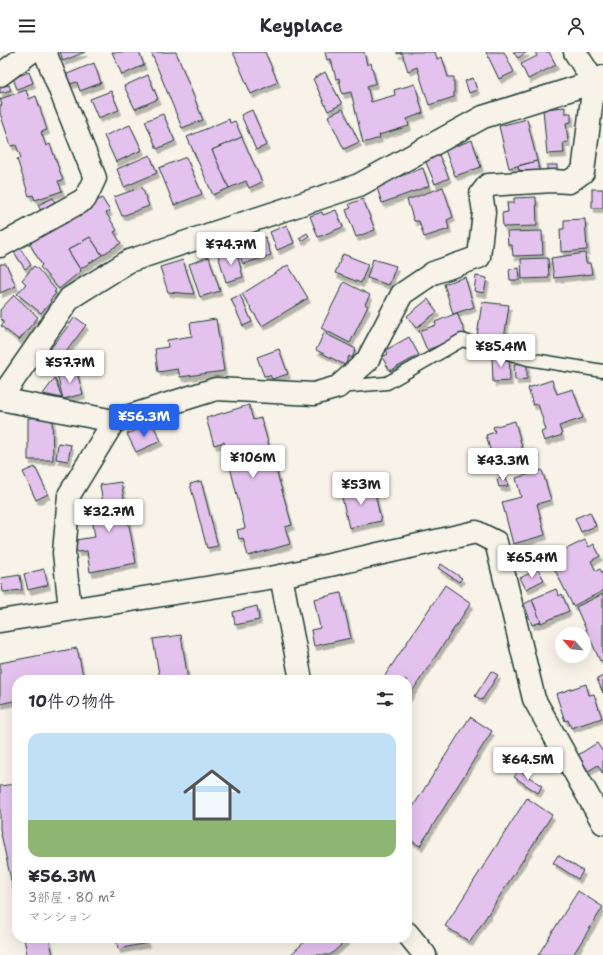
<!DOCTYPE html>
<html lang="ja">
<head>
<meta charset="utf-8">
<style>
  :root { --surface:#fff; --page:#f7f7f7; --text:#2b2b33; --muted:#7c7c81; --accent:#2563eb }
  body { margin:0; font-family:"Shantell Sans","Klee One",sans-serif; background:var(--page); color:var(--text); height:100vh; display:flex; flex-direction:column; font-size:15px; white-space:nowrap }
  * { box-sizing:border-box; margin:0 }
  p { font-size:13px; color:var(--muted) }
  .icon { flex:none; width:22px; height:22px; fill:none; stroke:currentColor; stroke-width:2; stroke-linecap:round; stroke-linejoin:round }
  .map { position:relative; flex:1; overflow:hidden }
  .details { position:absolute; left:12px; top:623px; width:400px; height:268px; display:flex; flex-direction:column; background:var(--surface); border-radius:16px; box-shadow:0 4px 16px #0002 }
  .details>* { flex:none }
  .needle { width:26px; rotate:297deg }
  .controls { position:absolute; left:555px; top:575px; display:grid; gap:8px }
  .controls a { display:grid; place-items:center; width:36px; height:36px; border-radius:50%; background:var(--surface); box-shadow:0 4px 16px #0002; font-size:20px }
  .price { position:absolute; translate:-50% -34px; padding:0 9px; border-radius:4px; background:#fff; color:#222; font-size:13px; line-height:26px; filter:drop-shadow(0 1px 2px #0008) }
  .price::after { content:''; position:absolute; left:50%; top:24px; width:12px; height:9px; margin-left:-6px; background:inherit; clip-path:polygon(0 0,100% 0,50% 100%) }
  .price.active { background:var(--accent); color:#fff }
  ul { padding:0; list-style:none }
  li { display:grid; align-content:center; gap:8px; height:212px; padding:0 16px }
  li span { display:grid; place-items:center; height:124px; border-radius:12px; color:#555 }
  li>.icon { margin-inline-start:auto }
  span .icon { width:72px; height:72px; fill:#fffc; stroke-width:1 }
  li b { font-size:17px }
  h2 { display:flex; justify-content:space-between; align-items:center; height:48px; padding:0 16px; font-size:17px }
  header { display:flex; justify-content:space-between; align-items:center; height:52px; padding:0 16px; background:var(--surface); font-size:18px; font-weight:700 }
  .map>svg:first-child { display:block }
  .building { fill:#e4c2ee; stroke:#1f3d34; filter:url(#shadow) }
  .lines { fill:none; stroke-linecap:round; stroke-linejoin:round }
  .lane-casing { stroke:#1f3d34; stroke-width:15 }
  .street-casing { stroke:#1f3d34; stroke-width:25 }
  .secondary-casing { stroke:#1f3d34; stroke-width:25 }
  .lane { stroke:#f7f3e8; stroke-width:12 }
  .street { stroke:#f7f3e8; stroke-width:22 }
  .secondary { stroke:#f7f3e8; stroke-width:22 }
</style>
</head>
<body>
<header><svg class="icon" aria-label="menu" viewBox="0 0 24 24"><path d="M4 6h16M4 12h16M4 18h16"/></svg>Keyplace<svg class="icon" aria-label="person" viewBox="0 0 24 24"><circle cx="12" cy="8" r="4"/><path d="M4 21q1-7 8-7t8 7"/></svg></header>
<div class="map">
<svg width="603" height="903" viewBox="0 0 603 903">
  <defs>
    <filter id="shadow"><feDropShadow dx="2.5" dy="4.5" stdDeviation="0" flood-color="#0004"/></filter>
  </defs>
  <rect width="100%" height="100%" fill="#f7f3e8"/>
  <filter id="ink" filterUnits="userSpaceOnUse"><feTurbulence type="fractalNoise" baseFrequency=".025" numOctaves="2"/><feDisplacementMap in="SourceGraphic" scale="8" xChannelSelector="R" yChannelSelector="G"/><feConvolveMatrix kernelMatrix="1 2 1 2 8 2 1 2 1" color-interpolation-filters="sRGB"/></filter>
  <g filter="url(#ink)">
    <g class="building">
      <polygon points="60,0 85,0 63,9"/>
      <polygon points="112,0 139,0 144,13 122,23"/>
      <polygon points="151,0 176,0 203,68 182,76"/>
      <polygon points="233,0 265,0 278,30 251,42"/>
      <polygon points="325,0 364,0 367,13 371,11 376,31 367,34 371,50 395,43 394,38 415,32 423,61 407,67 409,74 379,83 380,86 363,91 351,40 342,42 339,26 336,27 331,7 327,8"/>
      <polygon points="397,0 435,0 437,7 442,5 448,25 454,25 454,45 429,53 417,15 408,19 402,1 397,2"/>
      <polygon points="486,0 504,0 514,20 499,27"/>
      <polygon points="513,0 527,0 518,6"/>
      <polygon points="535,0 549,0 556,13 528,27 521,12 537,4"/>
      <polygon points="94,11 101,31 80,39 77,30 70,32 65,23"/>
      <polygon points="29,20 33,31 17,37 13,26"/>
      <polygon points="325,20 342,52 328,59 313,27"/>
      <polygon points="148,23 158,47 135,57 124,34"/>
      <polygon points="473,26 477,38 469,41 465,29"/>
      <polygon points="9,33 11,38 0,41 0,35"/>
      <polygon points="26,38 29,47 36,44 47,78 41,80 46,94 50,92 63,128 58,129 62,139 35,148 33,143 29,144 17,107 21,106 16,93 11,94 0,61 0,54 2,53 0,47"/>
      <polygon points="111,39 119,58 98,66 90,47"/>
      <polygon points="565,55 565,61 571,61 571,70 566,71 568,90 563,91 564,101 547,102 543,57"/>
      <polygon points="343,57 359,90 344,97 328,64"/>
      <polygon points="252,58 267,93 256,98 241,63"/>
      <polygon points="163,62 175,89 157,97 145,69"/>
      <polygon points="229,67 230,71 235,69 242,85 212,98 229,136 213,143 187,85"/>
      <polygon points="527,67 537,109 509,116 499,74"/>
      <polygon points="130,73 142,98 116,110 104,84"/>
      <polygon points="242,85 262,130 249,136 246,129 229,136 212,98"/>
      <polygon points="472,88 481,115 455,124 445,98"/>
      <polygon points="150,103 157,121 124,135 117,117"/>
      <polygon points="439,103 449,126 435,132 425,108"/>
      <polygon points="186,105 202,142 174,153 159,116"/>
      <polygon points="537,109 540,121 519,118 518,114"/>
      <rect x="547" y="113" width="10" height="10"/>
      <polygon points="423,116 429,134 382,151 376,133"/>
      <polygon points="142,135 149,154 122,164 114,145"/>
      <polygon points="443,135 453,165 447,168 449,177 424,185 419,169 414,169 407,148"/>
      <rect x="592" y="137" width="11" height="19"/>
      <polygon points="536,145 537,174 503,175 502,161 508,160 507,151 514,151 514,146"/>
      <polygon points="53,146 55,150 41,159 38,153"/>
      <polygon points="102,146 110,159 106,161 117,178 114,180 121,191 102,203 90,185 68,198 81,219 59,237 40,215 42,213 28,189"/>
      <polygon points="363,147 375,178 356,185 346,158 351,156 349,152"/>
      <polygon points="336,158 343,175 318,185 310,164 322,160 323,163"/>
      <polygon points="585,167 587,198 561,200 560,177 564,177 564,168"/>
      <polygon points="287,173 294,191 277,198 270,180"/>
      <polygon points="542,179 543,203 513,204 512,193 508,193 507,180"/>
      <polygon points="307,181 309,184 301,189 299,186"/>
      <polygon points="90,185 102,203 80,217 68,198"/>
      <polygon points="265,185 271,203 243,212 237,194"/>
      <polygon points="20,196 31,213 25,217 14,200"/>
      <polygon points="236,198 243,225 226,230 218,203"/>
      <polygon points="585,201 586,211 590,211 592,222 554,226 551,206"/>
      <polygon points="343,202 368,212 361,231 335,221"/>
      <polygon points="209,205 220,239 200,245 189,212"/>
      <polygon points="548,206 549,226 522,227 521,207"/>
      <polygon points="373,207 396,214 389,233 367,226"/>
      <polygon points="183,208 194,242 168,240 160,215"/>
      <polygon points="0,212 6,212 16,234 0,241"/>
      <polygon points="288,213 308,246 262,274 242,242"/>
      <polygon points="34,214 38,217 56,238 54,240 56,241 50,248 51,250 41,261 17,242 26,232 22,228"/>
      <polygon points="519,216 520,228 510,228 509,217"/>
      <polygon points="476,224 487,226 484,241 474,239"/>
      <polygon points="465,225 474,255 453,262 444,232"/>
      <polygon points="344,230 370,243 365,252 368,254 350,291 321,276"/>
      <polygon points="14,243 38,265 19,288 1,274 4,270 0,266 0,258"/>
      <polygon points="240,243 252,270 243,274 231,247"/>
      <polygon points="428,247 437,260 416,276 407,264"/>
      <polygon points="482,250 509,253 504,287 477,284"/>
      <polygon points="457,261 466,283 427,298 419,279 436,273 435,270"/>
      <polygon points="75,265 86,273 60,308 48,300"/>
      <polygon points="216,267 224,319 180,325 178,317 158,320 155,297 168,295 167,288 192,284 190,271"/>
      <polygon points="324,281 356,297 352,306 349,304 345,313 316,298"/>
      <polygon points="409,285 419,303 390,319 382,305 388,302 386,298"/>
      <polygon points="279,297 288,322 272,327 270,323 264,324 257,305"/>
      <polygon points="509,303 510,329 493,330 492,304"/>
      <polygon points="527,311 527,327 515,328 514,312"/>
      <polygon points="76,317 83,342 63,347 57,322"/>
      <polygon points="55,326 62,346 43,342"/>
      <polygon points="552,328 557,342 573,337 583,366 559,374 562,383 544,389 541,380 546,378 538,352 533,353 528,336"/>
      <polygon points="249,353 253,368 261,366 292,473 285,475 290,492 248,504 243,486 239,487 237,478 245,476 224,390 214,393 206,366"/>
      <polygon points="52,365 53,408 28,408 28,366"/>
      <polygon points="515,369 526,410 496,419 486,383 495,380 493,375"/>
      <polygon points="152,371 161,389 136,400 127,382"/>
      <polygon points="58,391 71,393 68,409 56,407"/>
      <polygon points="35,415 48,442 36,448 23,420"/>
      <polygon points="542,418 551,448 537,452 545,483 513,492 502,450 521,445 516,426"/>
      <polygon points="506,425 508,434 499,435 497,427"/>
      <polygon points="201,429 218,494 207,496 190,432"/>
      <polygon points="121,430 136,511 90,520 87,499 77,500 75,488 95,485 91,460 104,458 100,433"/>
      <polygon points="373,432 381,469 349,476 341,441"/>
      <polygon points="590,460 596,474 581,480 575,466"/>
      <polygon points="585,488 589,495 594,492 600,504 591,509 596,519 600,517 603,523 603,539 573,554 551,510 558,506 556,502"/>
      <polygon points="441,512 462,526 459,530 438,516"/>
      <polygon points="44,517 48,533 28,538 24,522"/>
      <polygon points="538,517 544,528 526,537 520,526"/>
      <polygon points="20,523 22,538 3,540 1,526"/>
      <polygon points="445,533 471,551 407,647 407,628 382,628"/>
      <polygon points="556,537 559,544 562,542 569,559 541,571 532,547"/>
      <polygon points="341,541 351,586 314,594 311,578 320,576 314,547"/>
      <polygon points="603,542 603,608 600,609 576,555"/>
      <polygon points="532,548 541,570 532,573 524,552"/>
      <polygon points="257,554 259,568 235,573 233,560"/>
      <polygon points="181,583 188,628 160,628 153,587"/>
      <polygon points="77,596 84,628 17,628 17,648 0,652 0,611"/>
      <polygon points="491,619 498,623 482,648 475,644"/>
      <polygon points="603,624 603,641 597,627"/>
      <polygon points="586,632 589,643 594,642 602,666 571,676 568,668 565,669 556,642"/>
      <polygon points="470,665 492,679 420,794 407,786 407,764"/>
      <polygon points="597,691 603,700 603,722 598,713 588,719 578,703"/>
      <polygon points="519,718 542,734 538,741 514,725"/>
      <polygon points="16,732 17,738 17,856 0,777 0,734"/>
      <polygon points="527,746 552,763 470,890 445,874"/>
      <polygon points="558,803 583,819 578,827 553,811"/>
      <polygon points="578,839 603,855 573,903 538,903"/>
      <polygon points="24,886 49,886 53,903 27,903"/>
      <polygon points="116,886 146,886 147,891 118,897"/>
      <polygon points="309,886 349,886 330,903 290,903"/>
    </g>
    <g class="lines">
      <defs>
        <polyline id="lane" points="340,335 387,331 462,288 528,307 603,319"/>
        <g id="street">
          <polyline points="575,0 594,30 603,37"/>
          <polyline points="0,23 31,0"/>
          <polyline points="0,194 85,147 95,126 45,0"/>
          <polyline points="0,347 114,369 216,337 314,342 338,335 367,309 402,242 433,221 479,205 484,160 481,142 488,133 553,129 569,130 583,120 594,30"/>
          <polyline points="281,524 301,628"/>
          <polyline points="70,557 64,501 69,443 114,369"/>
          <polyline points="0,569 281,524 476,480 496,490 534,647 603,771"/>
          <polyline points="407,881 425,903"/>
        </g>
        <polyline id="secondary" points="0,347 70,246 129,209 359,133 483,65 594,30 603,25"/>
      </defs>
      <use href="#lane" class="lane-casing"/>
      <use href="#street" class="street-casing"/>
      <use href="#secondary" class="secondary-casing"/>
      <use href="#lane" class="lane"/>
      <use href="#street" class="street"/>
      <use href="#secondary" class="secondary"/>
    </g>
  </g>
</svg>
<div class="controls">
<a><svg class="needle" viewBox="-14 -14 28 28"><path d="M0-13l5 13h-10z" fill="#e53935"/><path d="M0 13l5-13h-10z" fill="#7c7c81"/></svg></a>
</div>
<b class="price" style="left:231px;top:214px">¥74.7M</b>
<b class="price" style="left:501px;top:316px">¥85.4M</b>
<b class="price" style="left:70px;top:332px">¥57.7M</b>
<b class="price active" style="left:144px;top:386px">¥56.3M</b>
<b class="price" style="left:253px;top:427px">¥106M</b>
<b class="price" style="left:503px;top:430px">¥43.3M</b>
<b class="price" style="left:361px;top:454px">¥53M</b>
<b class="price" style="left:109px;top:481px">¥32.7M</b>
<b class="price" style="left:532px;top:527px">¥65.4M</b>
<b class="price" style="left:528px;top:729px">¥64.5M</b>
<section class="details">
<h2>10件の物件<svg class="icon" aria-label="filters" viewBox="0 0 24 24"><path d="M4 7h16M4 17h16"/><circle cx="9" cy="7" r="2"/><circle cx="15" cy="17" r="2"/></svg></h2>
<ul>
<li><span style="background:linear-gradient(#bfe0f5 70%,#8fb573 0)"><svg class="icon" aria-label="home" viewBox="0 0 24 24"><path d="M3 11l9-7 9 7M6 9v11h12V9"/></svg></span><div><b>¥56.3M</b><p>3部屋 · 80 m²</p><p>マンション</p></div></li>
</ul>
</section>
</div>
</body>
</html>
